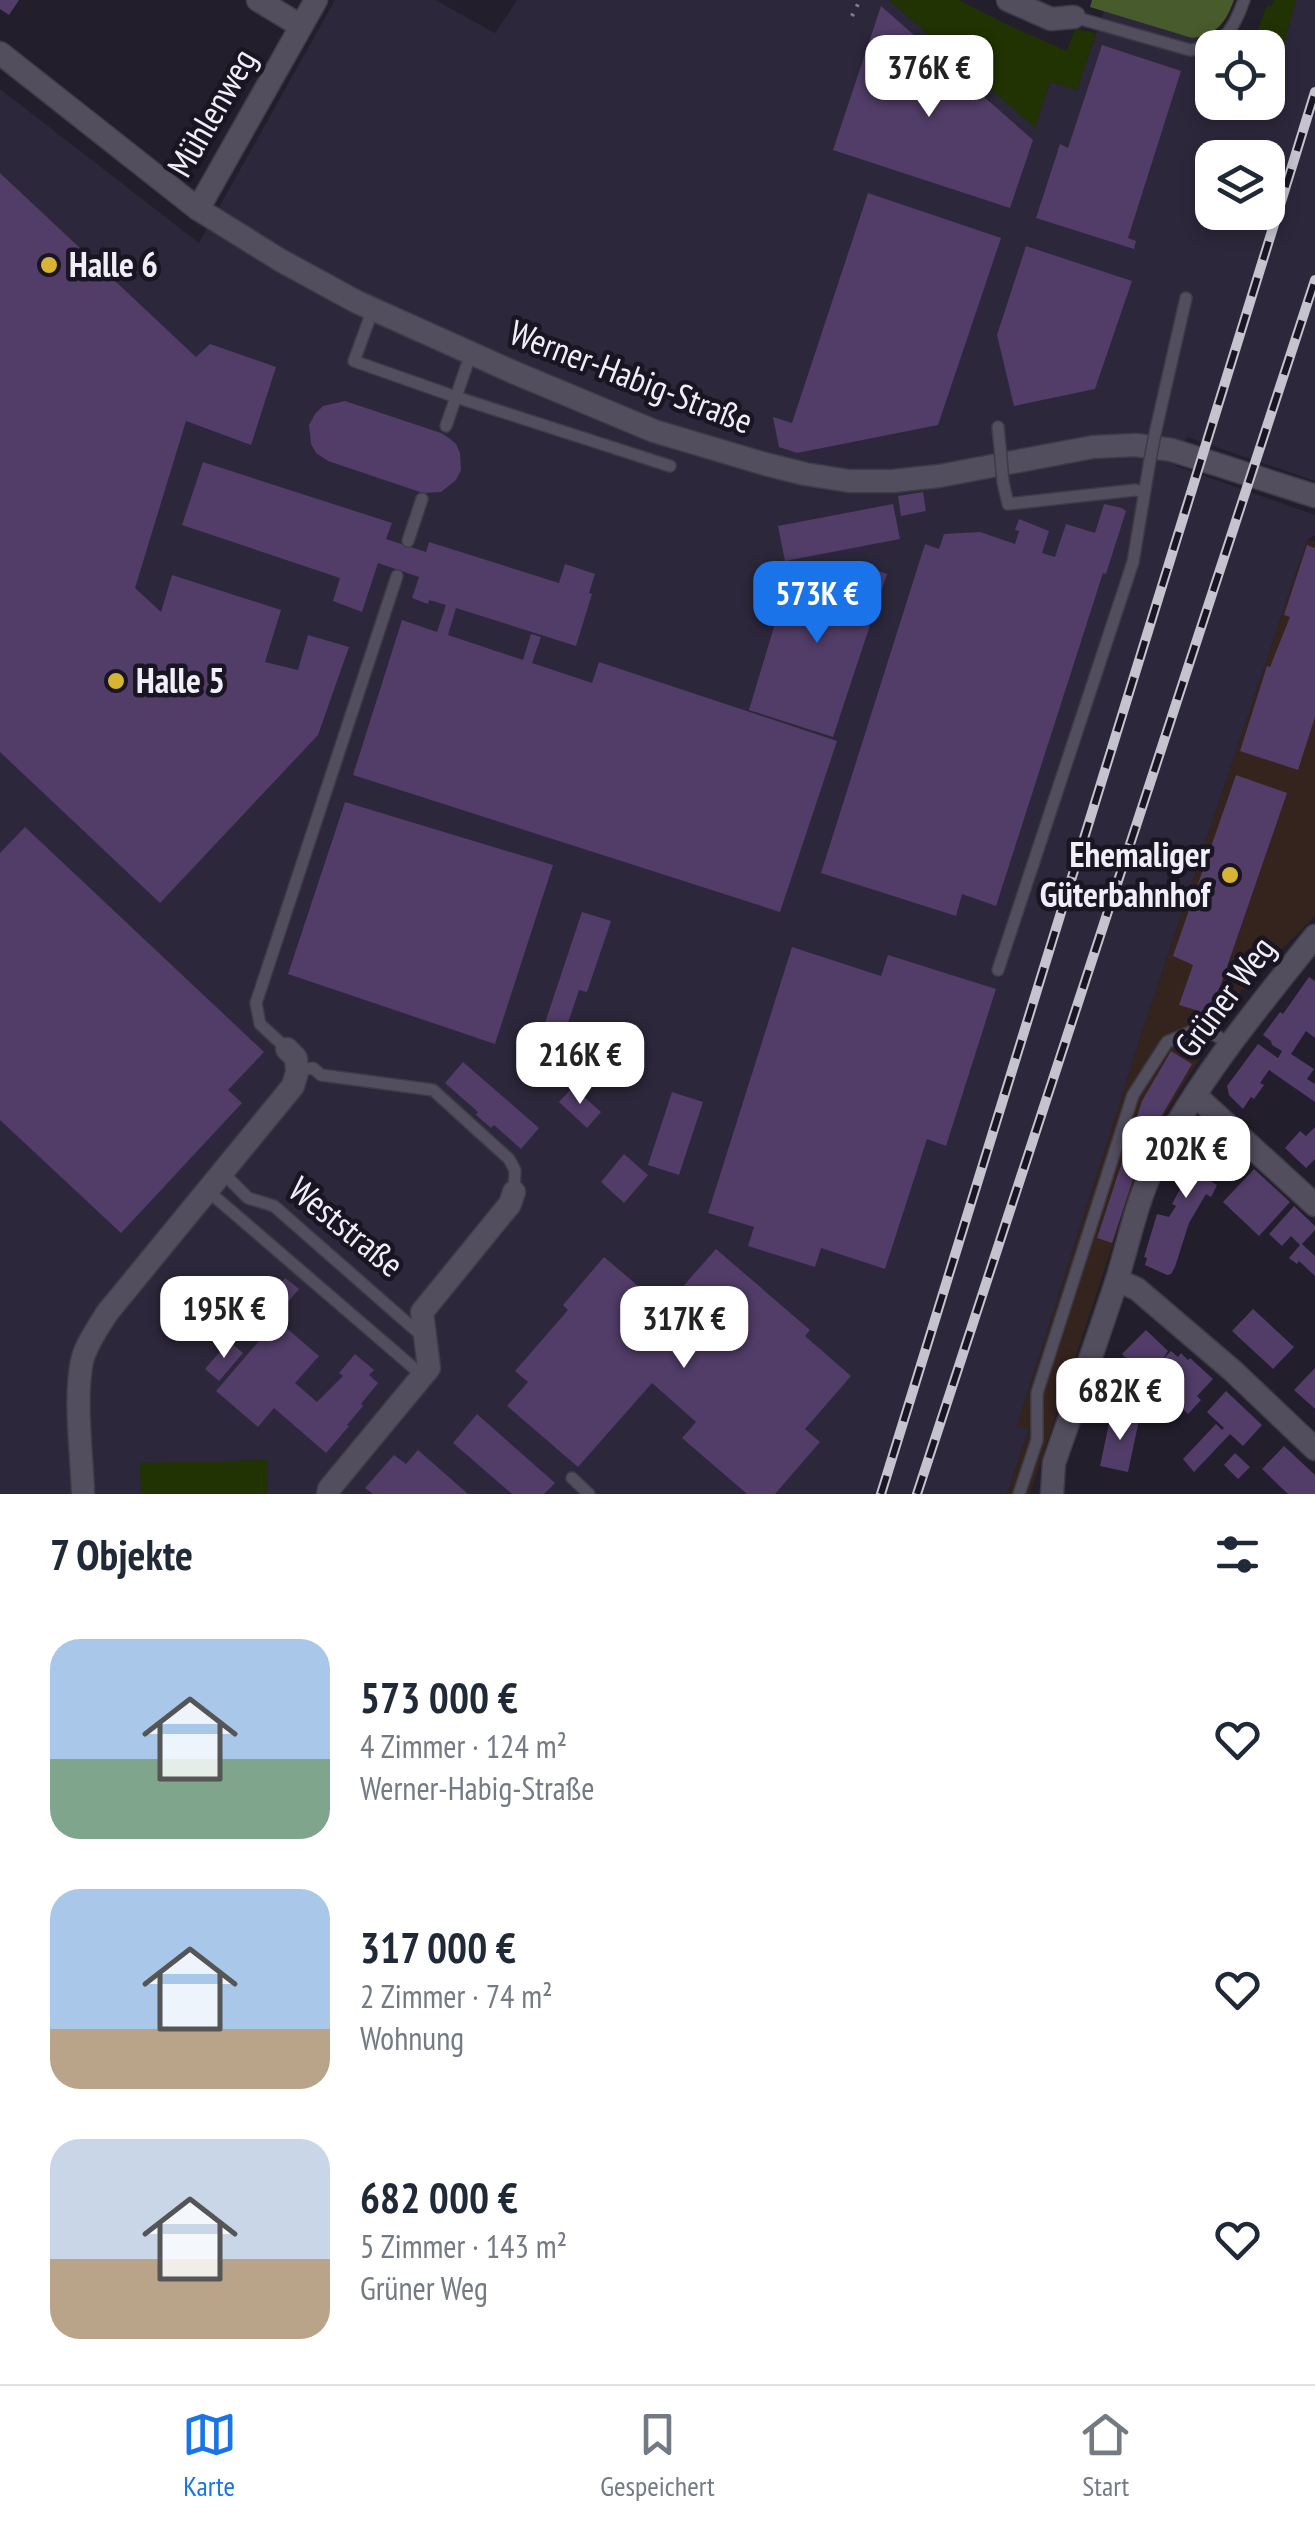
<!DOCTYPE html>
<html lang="de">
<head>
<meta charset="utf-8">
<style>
  :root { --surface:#fff; --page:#f2f2f3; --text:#1f2937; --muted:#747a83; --line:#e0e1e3; --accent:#1a73e8 }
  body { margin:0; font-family:"PT Sans Narrow",sans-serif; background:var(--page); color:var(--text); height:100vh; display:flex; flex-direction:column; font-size:38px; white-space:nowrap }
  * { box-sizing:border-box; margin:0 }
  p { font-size:32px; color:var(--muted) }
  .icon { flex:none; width:55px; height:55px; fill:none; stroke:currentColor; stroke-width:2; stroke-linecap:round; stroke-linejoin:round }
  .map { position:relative; height:1494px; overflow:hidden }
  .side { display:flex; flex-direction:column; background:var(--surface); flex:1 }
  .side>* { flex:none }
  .tools { position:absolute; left:1195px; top:30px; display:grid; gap:20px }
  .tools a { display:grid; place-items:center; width:90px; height:90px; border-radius:20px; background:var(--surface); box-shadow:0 5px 15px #0003; font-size:50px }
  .price { position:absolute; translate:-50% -85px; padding:0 22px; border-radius:20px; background:#fff; color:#222; font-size:32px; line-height:65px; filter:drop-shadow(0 2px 5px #0008) }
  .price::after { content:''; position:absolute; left:50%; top:60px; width:30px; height:22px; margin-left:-15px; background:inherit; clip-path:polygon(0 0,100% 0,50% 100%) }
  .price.current { background:var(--accent); color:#fff }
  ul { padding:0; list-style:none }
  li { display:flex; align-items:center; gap:30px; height:250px; padding:0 50px }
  li span { display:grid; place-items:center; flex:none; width:280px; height:200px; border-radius:30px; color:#555 }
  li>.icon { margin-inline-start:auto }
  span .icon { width:120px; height:120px; fill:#fffc; stroke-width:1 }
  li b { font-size:42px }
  h2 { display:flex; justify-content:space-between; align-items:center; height:120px; padding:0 50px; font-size:42px }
  .dock { display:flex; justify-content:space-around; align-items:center; height:140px; border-top:2px solid var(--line); background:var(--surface); font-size:28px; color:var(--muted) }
  .dock a { display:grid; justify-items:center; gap:5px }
  .dock .current { color:var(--accent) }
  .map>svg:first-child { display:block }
  .commercial { fill:#35231d }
  .built { fill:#2c273a; fill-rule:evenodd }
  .green { fill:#213302 }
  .forest { fill:#485b2c }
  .building { fill:#513d68 }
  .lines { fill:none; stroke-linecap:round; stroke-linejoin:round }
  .service-casing { stroke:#3d3b46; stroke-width:14 }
  .minor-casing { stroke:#3d3b46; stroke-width:25 }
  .path { stroke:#83808c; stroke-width:4; stroke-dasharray:2.5 8; stroke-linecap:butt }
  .service { stroke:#524e5e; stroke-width:11 }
  .minor { stroke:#524e5e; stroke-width:22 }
  .rail-casing { stroke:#c5c3ce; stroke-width:10 }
  .rail { stroke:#191522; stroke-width:6; stroke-dasharray:19; stroke-linecap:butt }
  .service-bridge-casing { stroke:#3d3b46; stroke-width:14; stroke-linecap:butt }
  .service-bridge { stroke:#524e5e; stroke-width:11 }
  .poi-dot { fill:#d8b434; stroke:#191522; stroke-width:4 }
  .labels { text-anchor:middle; stroke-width:9; stroke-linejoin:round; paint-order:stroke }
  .street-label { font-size:35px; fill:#f0eef8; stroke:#191522 }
  .poi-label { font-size:35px; font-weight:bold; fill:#f0eef8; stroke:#191522; text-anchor:start }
</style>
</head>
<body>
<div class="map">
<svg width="1315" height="1494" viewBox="0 0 1315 1494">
  <rect width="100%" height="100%" fill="#221e2c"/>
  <polygon class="commercial" points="1307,540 1315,541 1315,916 1243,988 1145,1147 1030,1494 1007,1494 1029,1430 1017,1426 1144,1026"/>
  <path class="built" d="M335 0H435L495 33 517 0H889L1035 127 1050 82 1077 89 1104 11 1192 38 1213 33 1219 47 1212 48V102H1268V85L1272 86 1296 0H1315V481L1187 437 1176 466 1315 515V535L1307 540 1144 1026 1017 1426 1029 1429 1007 1494H0V89L199 243ZM1212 158H1268V212H1212Z"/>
  <g class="green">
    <polygon points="889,0 959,0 1006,24 1067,51 1075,29 1096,33 1077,90 1050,82 1035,128"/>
    <polygon points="1274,0 1296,0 1272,87 1268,85 1268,48 1243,47 1253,42 1267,5 1271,7"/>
    <polygon points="267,1460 268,1494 141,1494 140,1463"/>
  </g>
  <path class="forest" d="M1092 0H1234C1226 22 1217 35 1192 38L1090 7Z"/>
  <g class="building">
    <polygon points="0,0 19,0 9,15 0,9"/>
    <polygon points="881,6 1033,140 1010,208 833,150"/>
    <polygon points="1102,45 1181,71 1128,238 1136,241 1134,249 1036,218 1060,144 1068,148"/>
    <polygon points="0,173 196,357 210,344 276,367 251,445 186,421 135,588 161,612 172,575 281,610 265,662 298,670 308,635 349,647 318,735 160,903 0,752"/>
    <polygon points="868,193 1001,238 938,425 797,453 779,447 773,417 792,423"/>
    <polygon points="1026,246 1132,281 1095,389 1014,406 997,335"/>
    <polygon points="345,401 441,433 449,438 456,444 460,453 461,470 456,480 441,492 423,493 328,461 316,453 311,444 309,425 315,414 323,406"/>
    <polygon points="203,462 392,523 386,539 426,552 429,542 559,583 565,564 595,574 589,593 592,594 576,646 456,608 448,635 523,660 531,634 541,637 532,663 592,683 599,662 837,741 780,912 353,775 402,620 437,632 446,605 429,600 428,604 412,598 419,577 378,563 362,612 333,601 340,578 182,525"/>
    <polygon points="923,492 926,511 901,516 898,496"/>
    <polygon points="893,504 900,539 785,561 778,526"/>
    <polygon points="1104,504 1122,508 1126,511 1106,574 1103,573 996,906 962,894 956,916 821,873 925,544 939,549 944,534 980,532 1015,544 1019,531 1015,530 1019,519 1049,531 1042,553 1055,557 1066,524 1095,533"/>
    <polygon points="1307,545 1315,548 1315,717 1298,770 1240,751 1267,666 1270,667 1290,617 1284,615"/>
    <polygon points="849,561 887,574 833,737 749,710 788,580 810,570 834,568"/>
    <polygon points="1236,775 1287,793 1209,1019 1198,1015 1199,1011 1179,1005 1193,965 1173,956"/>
    <polygon points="345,802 553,865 495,1044 288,974"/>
    <polygon points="25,827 264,1052 228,1090 242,1103 121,1233 0,1120 0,853"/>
    <polygon points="582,912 611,921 587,992 579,990 555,1062 534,1056"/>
    <polygon points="792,947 881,976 888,955 996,989 946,1146 927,1139 885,1269 821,1248 815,1267 748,1246 754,1227 708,1213"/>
    <polygon points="1309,977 1315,981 1315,1038 1306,1031 1291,1054 1314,1069 1307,1079 1315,1084 1315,1102 1269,1070 1260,1083 1264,1085 1254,1099 1251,1097 1243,1109 1229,1095 1227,1086 1258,1044 1278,1058 1282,1051 1272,1045 1271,1041 1263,1035 1280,1012 1283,1014"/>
    <polygon points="1171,1051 1192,1064 1144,1146 1112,1243 1097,1238 1142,1101"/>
    <polygon points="463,1062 539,1128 521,1149 494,1125 491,1128 476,1115 478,1112 445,1083"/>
    <polygon points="573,1087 601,1112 587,1128 559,1102"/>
    <polygon points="672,1092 703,1102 679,1175 648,1165"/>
    <polygon points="1209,1126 1231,1147 1210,1170 1212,1172 1207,1179 1217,1185 1211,1197 1206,1194 1189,1223 1175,1267 1171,1274 1167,1275 1145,1265 1147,1258 1144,1257 1157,1214 1169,1217 1176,1206 1172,1204 1191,1169 1197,1163 1182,1152 1200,1127"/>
    <polygon points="1315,1127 1315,1159 1306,1168 1285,1148 1300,1131 1306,1136"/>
    <polygon points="624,1154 648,1175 624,1203 601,1182"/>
    <polygon points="1254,1169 1290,1202 1259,1236 1223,1202"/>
    <polygon points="1294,1206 1315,1226 1315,1230 1302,1244 1315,1256 1315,1276 1299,1261 1297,1264 1289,1258 1300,1245 1291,1236 1282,1246 1269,1234"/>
    <polygon points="716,1249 810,1330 805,1336 851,1376 805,1429 820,1442 775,1494 747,1494 682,1438 696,1422 652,1383 578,1467 507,1406 528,1382 515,1371 568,1310 563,1305 604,1257 664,1308"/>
    <polygon points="285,1278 299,1289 275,1317 261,1305"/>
    <polygon points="1253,1309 1294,1347 1273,1369 1232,1331"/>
    <polygon points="277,1320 319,1356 295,1383 317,1402 343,1376 339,1373 355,1354 374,1370 369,1375 378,1383 361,1404 363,1406 347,1425 349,1426 326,1453 274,1408 258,1427 216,1391"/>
    <polygon points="1146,1330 1168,1351 1162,1360 1171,1351 1178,1357 1181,1353 1188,1360 1190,1358 1213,1379 1197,1396 1201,1400 1188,1414 1171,1397 1184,1385 1174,1375 1176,1373 1169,1366 1165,1371 1157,1363 1145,1376 1150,1380 1134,1398 1117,1378 1131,1363 1122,1354"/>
    <polygon points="229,1341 243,1353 219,1381 205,1369"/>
    <polygon points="1315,1368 1315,1409 1294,1390"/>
    <polygon points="1226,1391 1262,1425 1243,1446 1230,1434 1194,1472 1183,1459 1216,1424 1222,1430 1224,1428 1207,1412"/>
    <polygon points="477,1414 555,1483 544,1494 512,1494 453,1443"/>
    <polygon points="1111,1414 1139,1420 1128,1472 1100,1466"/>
    <polygon points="1284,1446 1315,1475 1315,1494 1288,1494 1262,1469"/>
    <polygon points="418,1450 468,1494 373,1494 365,1488 394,1455 406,1464"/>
    <polygon points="1235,1453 1250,1467 1238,1479 1224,1465"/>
  </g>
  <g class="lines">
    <defs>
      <g id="service">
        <path d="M1074 17 1190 50C1223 48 1234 29 1244 0"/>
        <polyline points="373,309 354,361 456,397 670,466"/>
        <polyline points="446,426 471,353"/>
        <polyline points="998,427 1000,447"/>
        <polyline points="1156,429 1186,298"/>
        <polyline points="1003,482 1008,504 1135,490 1144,492"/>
        <polyline points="408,541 422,499"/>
        <polyline points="998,970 1133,562 1150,460"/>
        <polyline points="287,1049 260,1024 256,1003 397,576"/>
        <polyline points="298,1071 313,1068 321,1075 433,1090 509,1159 515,1170 514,1192"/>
        <polyline points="223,1173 248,1198 274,1206 421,1335"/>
        <polyline points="208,1191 423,1376"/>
        <polyline points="572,1478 589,1494"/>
        <polyline points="1019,1494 1037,1440 1037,1393 1133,1095 1167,1042 1202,1027 1230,1044"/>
      </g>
      <g id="minor">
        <polyline points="258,0 301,26"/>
        <polyline points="1008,0 1051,19 1074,17"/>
        <polyline points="0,53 198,209 280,260 357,302 513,372 654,431 765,464 805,474 849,481 893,481 939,476 1093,447 1136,445 1172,450 1315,496"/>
        <polyline points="198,209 316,0"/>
        <polyline points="1196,1096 1315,1205"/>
        <polyline points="1117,1280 1137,1289 1233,1371 1315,1449"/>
        <path d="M83 1494C82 1454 74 1400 82 1361 86 1344 98 1328 107 1313L293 1086 297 1072 296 1058 287 1049"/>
        <polyline points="328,1494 329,1489 429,1368 422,1312 510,1204 514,1192"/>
        <path d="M1052 1494 1054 1463C1075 1403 1096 1343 1116 1283 1129 1242 1137 1198 1157 1160 1198 1079 1259 1006 1315 936"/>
      </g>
    </defs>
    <use href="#service" class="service-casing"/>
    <use href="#minor" class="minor-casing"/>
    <polyline class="path" points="852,16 860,0"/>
    <use href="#service" class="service"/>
    <use href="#minor" class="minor"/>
    <defs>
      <g id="rail">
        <polyline points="881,1494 1315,92"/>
        <polyline points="917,1494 1315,280"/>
      </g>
    </defs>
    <use href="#rail" class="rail-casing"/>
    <use href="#rail" class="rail"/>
    <defs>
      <g id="service-bridge">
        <polyline points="1000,447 1003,482"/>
        <polyline points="1150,460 1156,429"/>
      </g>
    </defs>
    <use href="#service-bridge" class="service-bridge-casing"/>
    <use href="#service-bridge" class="service-bridge"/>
  </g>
  <g class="poi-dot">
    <circle cx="49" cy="265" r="10"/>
    <circle cx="116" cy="681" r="10"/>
    <circle cx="1230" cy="875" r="10"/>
  </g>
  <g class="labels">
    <g class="street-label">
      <text transform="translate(212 113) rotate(-60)" y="12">Mühlenweg</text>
      <text transform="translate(631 377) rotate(21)" y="12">Werner-Habig-Straße</text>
      <text transform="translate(1225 997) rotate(-53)" y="12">Grüner Weg</text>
      <text transform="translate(346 1227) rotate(39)" y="12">Weststraße</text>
    </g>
    <g class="poi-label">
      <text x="69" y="277">Halle 6</text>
      <text x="136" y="693">Halle 5</text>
      <text x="1210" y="867" text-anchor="end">Ehemaliger<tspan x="1210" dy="40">Güterbahnhof</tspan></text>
    </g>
  </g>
</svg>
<div class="tools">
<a><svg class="icon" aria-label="locate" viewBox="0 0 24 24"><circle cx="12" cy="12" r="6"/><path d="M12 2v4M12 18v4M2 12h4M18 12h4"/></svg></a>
<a><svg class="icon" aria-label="layers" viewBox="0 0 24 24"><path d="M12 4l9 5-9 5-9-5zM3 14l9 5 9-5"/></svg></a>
</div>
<b class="price" style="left:929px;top:120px">376K €</b>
<b class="price current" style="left:817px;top:646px">573K €</b>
<b class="price" style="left:580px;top:1107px">216K €</b>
<b class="price" style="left:1186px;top:1201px">202K €</b>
<b class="price" style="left:224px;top:1361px">195K €</b>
<b class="price" style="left:684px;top:1371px">317K €</b>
<b class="price" style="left:1120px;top:1443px">682K €</b>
</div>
<section class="side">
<h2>7 Objekte<svg class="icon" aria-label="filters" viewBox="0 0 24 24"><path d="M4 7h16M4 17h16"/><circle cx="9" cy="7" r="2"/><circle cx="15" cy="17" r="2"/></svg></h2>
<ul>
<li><span style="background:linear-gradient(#a9c7e8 60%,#7fa58c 0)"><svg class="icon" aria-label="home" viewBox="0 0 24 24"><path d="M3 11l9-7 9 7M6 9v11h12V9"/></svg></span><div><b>573 000 €</b><p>4 Zimmer · 124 m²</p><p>Werner-Habig-Straße</p></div><svg class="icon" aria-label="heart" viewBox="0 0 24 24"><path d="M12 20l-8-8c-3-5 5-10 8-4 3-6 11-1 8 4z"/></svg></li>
<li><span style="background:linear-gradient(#a9c7e8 70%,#b9a48a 0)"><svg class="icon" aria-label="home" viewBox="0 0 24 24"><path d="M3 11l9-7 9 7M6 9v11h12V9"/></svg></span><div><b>317 000 €</b><p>2 Zimmer · 74 m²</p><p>Wohnung</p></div><svg class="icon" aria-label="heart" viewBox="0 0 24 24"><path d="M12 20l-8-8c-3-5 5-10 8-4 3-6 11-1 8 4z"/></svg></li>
<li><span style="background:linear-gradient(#c9d6e8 60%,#b9a48a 0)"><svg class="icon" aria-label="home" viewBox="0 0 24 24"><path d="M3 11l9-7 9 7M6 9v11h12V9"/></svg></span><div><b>682 000 €</b><p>5 Zimmer · 143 m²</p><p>Grüner Weg</p></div><svg class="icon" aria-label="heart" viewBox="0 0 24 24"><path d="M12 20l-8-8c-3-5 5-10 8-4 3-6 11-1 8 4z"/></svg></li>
</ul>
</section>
<nav class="dock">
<a class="current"><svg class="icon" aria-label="map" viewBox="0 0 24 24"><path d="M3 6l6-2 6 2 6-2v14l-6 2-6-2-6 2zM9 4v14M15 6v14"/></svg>Karte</a>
<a><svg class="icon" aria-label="saved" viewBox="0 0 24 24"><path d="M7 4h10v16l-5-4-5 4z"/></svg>Gespeichert</a>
<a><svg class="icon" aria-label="home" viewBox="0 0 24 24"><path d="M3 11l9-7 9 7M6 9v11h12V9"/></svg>Start</a>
</nav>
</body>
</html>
